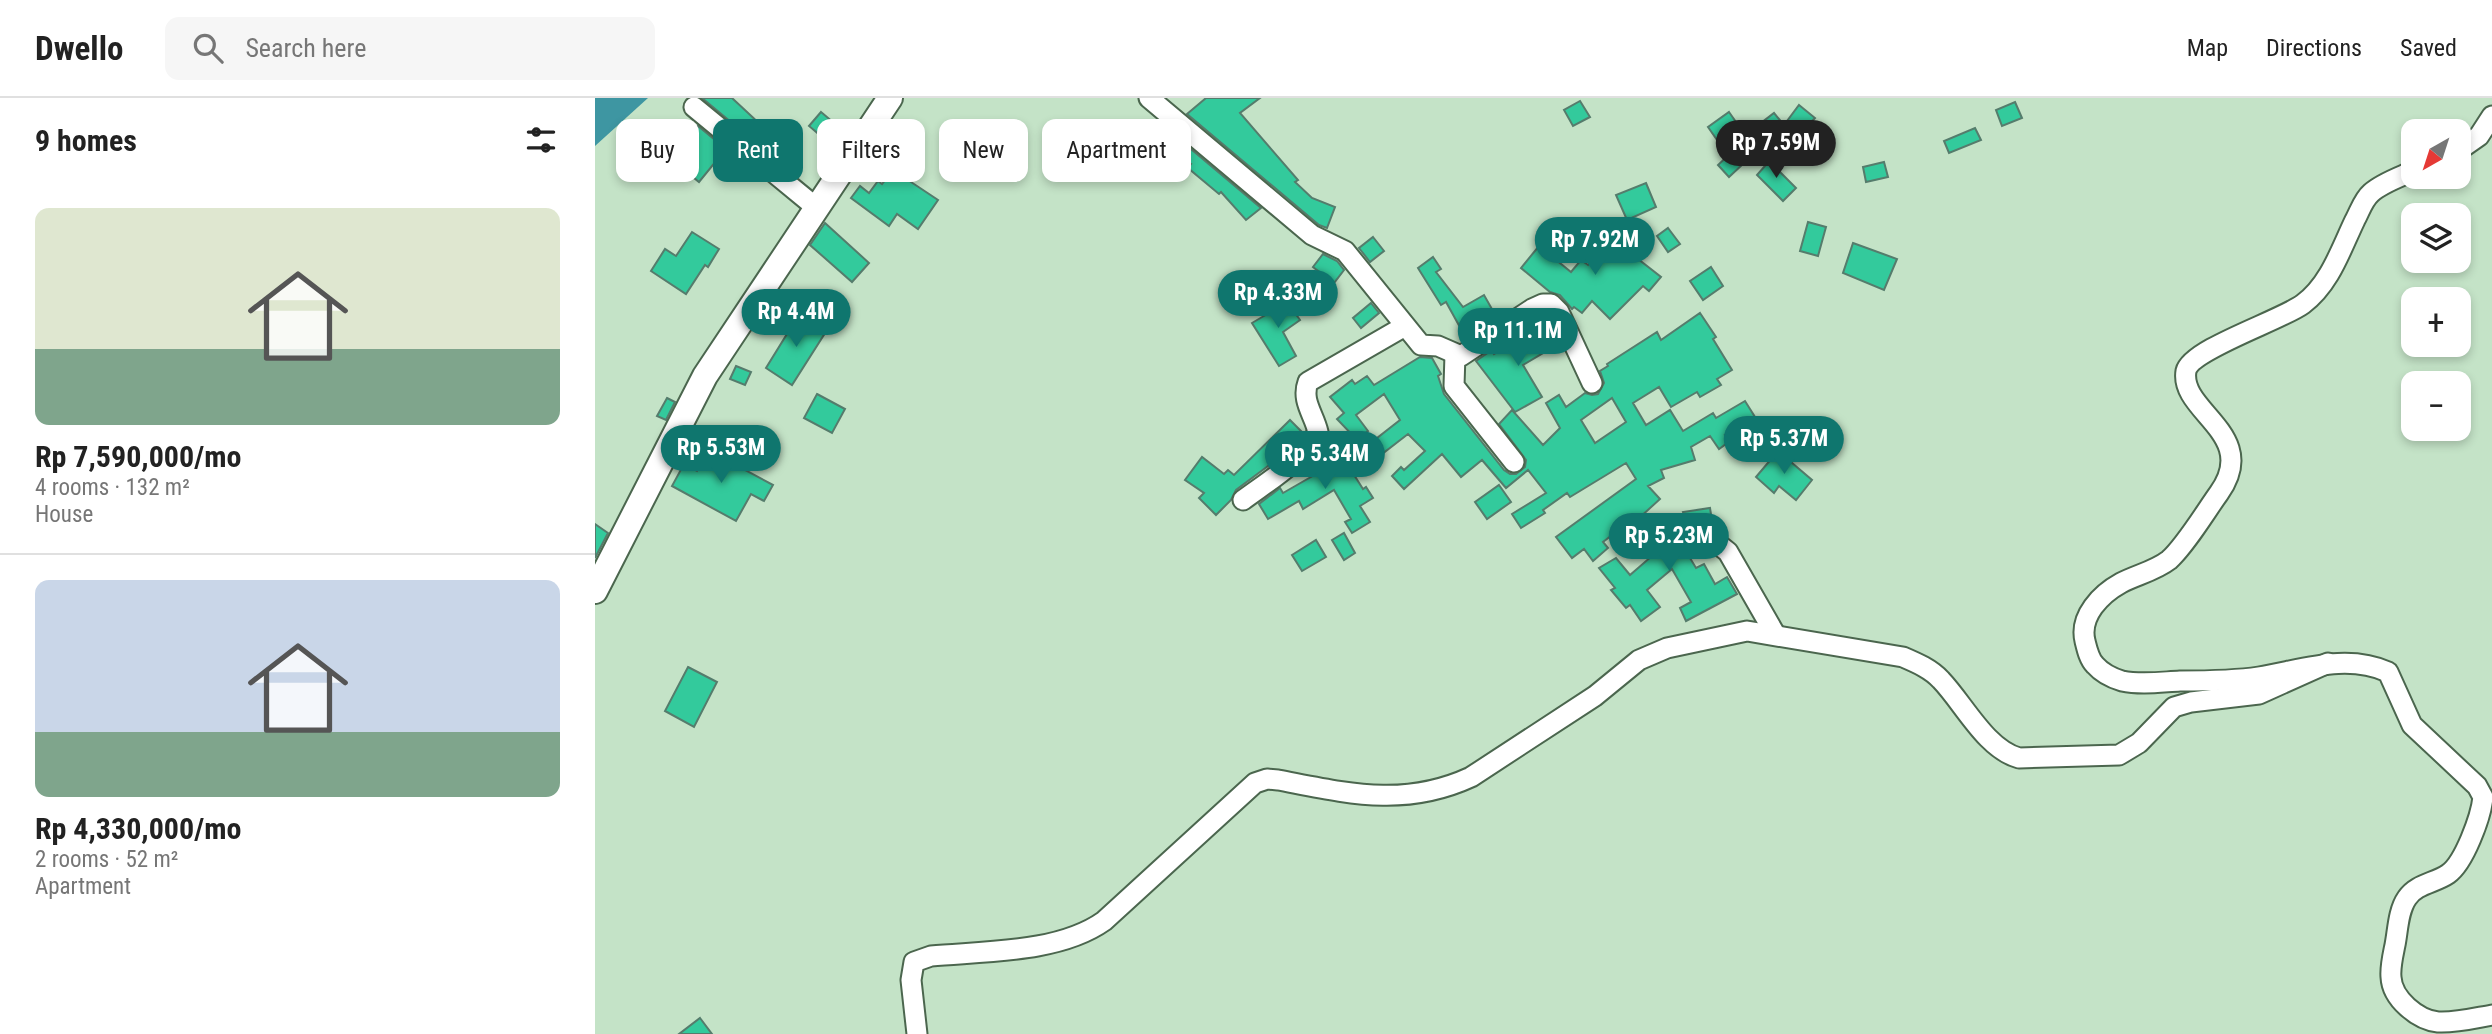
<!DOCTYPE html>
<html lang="en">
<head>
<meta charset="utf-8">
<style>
  :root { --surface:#fff; --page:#f6f6f6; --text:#222; --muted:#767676; --line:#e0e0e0; --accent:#0f766e }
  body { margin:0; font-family:"Roboto Condensed",sans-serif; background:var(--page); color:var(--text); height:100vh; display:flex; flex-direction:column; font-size:26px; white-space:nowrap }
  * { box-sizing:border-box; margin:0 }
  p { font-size:23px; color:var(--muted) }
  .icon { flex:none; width:38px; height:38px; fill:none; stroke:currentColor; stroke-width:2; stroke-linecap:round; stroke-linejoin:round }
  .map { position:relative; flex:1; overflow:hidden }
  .details { display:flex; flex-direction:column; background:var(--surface); width:595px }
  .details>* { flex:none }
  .guide { position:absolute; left:21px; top:21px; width:665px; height:63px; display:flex; gap:14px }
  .needle { width:46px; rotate:219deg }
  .controls { position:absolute; left:1806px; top:21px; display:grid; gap:14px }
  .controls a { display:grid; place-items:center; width:70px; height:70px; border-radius:14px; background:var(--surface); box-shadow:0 4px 10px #0003; font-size:35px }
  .price { position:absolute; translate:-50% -60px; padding:0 16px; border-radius:24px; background:var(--accent); color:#fff; font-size:23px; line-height:46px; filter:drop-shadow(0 2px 4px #0008) }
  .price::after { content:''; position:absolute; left:50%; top:42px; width:21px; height:16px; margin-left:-10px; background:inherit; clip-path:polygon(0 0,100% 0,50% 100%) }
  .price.active { background:#222; color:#fff }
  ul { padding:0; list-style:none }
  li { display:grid; align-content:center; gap:14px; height:371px; padding:0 35px }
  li+li { border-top:2px solid var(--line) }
  li span { display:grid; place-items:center; height:217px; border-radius:14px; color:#555 }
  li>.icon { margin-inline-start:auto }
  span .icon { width:126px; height:126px; fill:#fffc; stroke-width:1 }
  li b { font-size:30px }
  h2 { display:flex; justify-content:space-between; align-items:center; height:84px; padding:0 35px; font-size:30px }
  .chip { padding:0 24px; border-radius:14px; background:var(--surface); box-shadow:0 4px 10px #0003; font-size:24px; line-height:63px }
  .chip.active { background:var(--accent); color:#fff }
  header { display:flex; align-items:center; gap:42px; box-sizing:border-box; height:98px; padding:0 35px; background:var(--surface); border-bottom:2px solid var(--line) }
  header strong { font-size:33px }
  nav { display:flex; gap:38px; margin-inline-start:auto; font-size:24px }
  .search { width:490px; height:63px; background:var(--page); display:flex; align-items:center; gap:18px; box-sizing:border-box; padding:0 24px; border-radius:14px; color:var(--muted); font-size:26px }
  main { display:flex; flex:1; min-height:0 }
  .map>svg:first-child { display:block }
  .water { fill:#3e96a2 }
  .building { fill:#33ca9c; stroke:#557c6c; stroke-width:2; fill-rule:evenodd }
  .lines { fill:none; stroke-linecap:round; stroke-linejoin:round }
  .minor-casing { stroke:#4b664e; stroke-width:23 }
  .tertiary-casing { stroke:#4b664e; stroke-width:28 }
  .minor { stroke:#fff; stroke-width:19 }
  .tertiary { stroke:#fff; stroke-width:24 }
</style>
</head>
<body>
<header>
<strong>Dwello</strong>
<div class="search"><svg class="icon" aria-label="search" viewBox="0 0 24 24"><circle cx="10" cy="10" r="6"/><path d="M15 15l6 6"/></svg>Search here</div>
<nav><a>Map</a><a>Directions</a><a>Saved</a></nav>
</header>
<main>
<section class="details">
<h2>9 homes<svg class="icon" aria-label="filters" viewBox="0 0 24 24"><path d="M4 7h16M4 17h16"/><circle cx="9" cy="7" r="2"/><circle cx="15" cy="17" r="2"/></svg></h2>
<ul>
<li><span style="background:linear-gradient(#dfe7d0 65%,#7fa58c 0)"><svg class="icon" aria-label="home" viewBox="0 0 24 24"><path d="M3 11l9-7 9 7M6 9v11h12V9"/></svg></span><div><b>Rp 7,590,000/mo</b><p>4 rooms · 132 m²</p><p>House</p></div></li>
<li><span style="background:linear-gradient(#c9d6e8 70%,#7fa58c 0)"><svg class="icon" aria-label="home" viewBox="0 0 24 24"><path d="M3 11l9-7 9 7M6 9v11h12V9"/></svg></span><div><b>Rp 4,330,000/mo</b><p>2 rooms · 52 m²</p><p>Apartment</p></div></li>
</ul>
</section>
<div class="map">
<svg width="1897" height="936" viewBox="0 0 1897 936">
  <rect width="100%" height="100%" fill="#c4e3c7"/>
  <polygon class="water" points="0,0 53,0 0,48"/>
  <g class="building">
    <polygon points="107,0 137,0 166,27 154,39"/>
    <polygon points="611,0 665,0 645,15 703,82 700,84 717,100 740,109 732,130 724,127 592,16"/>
    <polygon points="985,3 995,19 978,28 969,12"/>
    <polygon points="1420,4 1427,20 1407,28 1401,12"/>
    <polygon points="1204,7 1220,20 1200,41 1195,37 1185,49 1166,25 1179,15 1189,27"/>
    <polygon points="226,14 245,30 233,44 214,28"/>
    <polygon points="1134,14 1148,34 1127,49 1113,29"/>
    <polygon points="103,28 131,51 104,84 76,61"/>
    <polygon points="1380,30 1386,42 1354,55 1349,43"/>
    <polygon points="584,41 666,110 651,122 626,94 624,96 593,70 596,66 576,50"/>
    <polygon points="1137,54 1148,66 1134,79 1123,67"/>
    <polygon points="1177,60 1187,70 1184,73 1201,90 1188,103 1162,77"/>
    <polygon points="1289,64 1293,79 1271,84 1268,69"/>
    <polygon points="298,72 343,102 323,131 302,116 294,128 256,100 265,88 274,95 283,83 287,86"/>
    <polygon points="1051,85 1061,109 1032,122 1021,97"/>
    <polygon points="1213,124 1231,129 1223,158 1205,153"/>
    <polygon points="230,125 274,165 257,184 215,147"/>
    <polygon points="1024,130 1036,140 1029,150 1066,179 1054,193 1048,188 1015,221 997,203 987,215 979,209 977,211 965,197 955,194 926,170 944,148 976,174 986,162 993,167"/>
    <polygon points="1073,130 1085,146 1073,154 1062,138"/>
    <polygon points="97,134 124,151 113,169 110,167 91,196 56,173 70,151 81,158"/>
    <polygon points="778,139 789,153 775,164 764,150"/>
    <polygon points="1258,145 1302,161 1289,192 1248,175"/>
    <polygon points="728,156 742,163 749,172 739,185 718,169"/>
    <polygon points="838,159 846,171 841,174 868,209 889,197 902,220 871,240 851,204 846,207 823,170"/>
    <polygon points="1116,169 1128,188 1108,202 1095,183"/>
    <polygon points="688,198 705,222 688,234 701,258 684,268 657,225 674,215 671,210"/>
    <polygon points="776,205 784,215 766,230 758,220"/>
    <polygon points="205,215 232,232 197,287 171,270"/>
    <path d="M1105 215 1121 239 1118 241 1137 272 1122 281 1126 287 1105 299 1102 294 1076 309 1064 289 1038 305 1051 327 1075 312 1088 333 1118 315 1121 320 1150 303 1160 319 1130 337 1135 343 1124 351 1115 338 1096 349 1100 362 1066 372 1069 380 1053 388 1065 401 1032 431 1029 428 1008 444 1013 450 998 463 989 451 977 460 961 439 1041 381 1031 365 975 399 972 395 948 412 950 415 926 430 917 416 951 395 933 372 911 390 887 362 866 379 847 356 809 391 797 378 806 369 809 372 830 353 813 336 787 356 777 344 805 322 789 296 761 317 773 333 762 342 742 321 749 315 735 299 757 282 760 286 772 278 779 287 825 259 837 260 846 276 843 278 849 296 909 372 915 376H921L930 369 931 362 904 326 917 312 948 347 965 330 951 305 964 297 971 309 990 295 997 297 1003 296 1009 285 1005 273 1013 268 1012 266 1062 234 1066 242ZM1017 300 1031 324 1000 345 986 322Z"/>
    <polygon points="956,226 965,245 928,267 947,299 920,314 881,263 897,252 899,256 915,246 917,249"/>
    <polygon points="141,268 156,274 150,287 135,281"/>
    <polygon points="222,296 250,311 237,335 209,320"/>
    <polygon points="72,300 80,304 71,322 62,318"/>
    <polygon points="695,322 708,335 706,337 677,365 641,392 636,402 621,417 604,400 609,395 590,382 607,359 629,376 633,372 639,377"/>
    <polygon points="740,347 750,359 749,361 768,391 771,389 778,400 765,408 775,424 757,435 750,424 756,421 739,392 708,411 704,403 673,421 664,406 685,390 688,395 728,372 721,364"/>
    <polygon points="113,352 178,387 169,403 156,396 141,423 77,388 89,366 102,373"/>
    <polygon points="1183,353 1217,382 1201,402 1184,388 1179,395 1161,379"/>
    <polygon points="904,387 916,404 892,421 880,404"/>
    <polygon points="1115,410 1118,429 1098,424 1091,427 1088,434 1080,435 1101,470 1109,466 1120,486 1132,479 1142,496 1091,523 1085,510 1096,504 1077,471 1052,492 1065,509 1046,523 1035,507 1031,510 1016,492 1020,490 1004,470 1021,460 1035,477 1057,458 1045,445 1089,417 1088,414"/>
    <polygon points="0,426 13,435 0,460"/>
    <polygon points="749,435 760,455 749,462 737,442"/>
    <polygon points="721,442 731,459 707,473 697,457"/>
    <polygon points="93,569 122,584 99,629 70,613"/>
    <polygon points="105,920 117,936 84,936"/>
  </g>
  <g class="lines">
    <defs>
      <g id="minor">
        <polyline points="554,0 717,137 750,153 826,247 843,248 866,258 937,211 948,206 956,206 964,214 997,285"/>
        <polyline points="99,9 223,111"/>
        <polyline points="1864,52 1884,38 1897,18"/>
        <path d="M1818 73C1805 79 1787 85 1776 95 1768 102 1765 113 1760 122 1746 151 1735 186 1708 206 1687 222 1596 251 1591 273 1584 314 1666 336 1624 395 1611 413 1590 448 1574 462 1560 473 1541 477 1526 485 1506 496 1484 518 1490 543 1492 551 1494 561 1500 567 1507 575 1517 580 1527 583 1546 587 1566 584 1585 583 1611 583 1638 583 1664 579 1707 572 1751 555 1793 574L1817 627 1882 688 1888 699C1886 719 1869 765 1853 776 1840 785 1821 786 1812 800 1803 813 1803 832 1800 847 1798 857 1795 869 1796 879 1797 901 1823 922 1843 924 1861 925 1880 920 1897 917"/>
        <polyline points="860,256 859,288 919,364"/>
        <path d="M648 402C675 382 706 364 723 334 719 316 706 303 713 284L810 228"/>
        <polyline points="1100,436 1118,442 1133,454 1180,536"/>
        <path d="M322 936 316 882 319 864 336 858C390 853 464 855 509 823L660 685 672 681 683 682C752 695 809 710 876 679L1000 598 1044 562 1072 550 1152 533 1308 559C1322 565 1336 571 1346 582 1369 606 1391 651 1424 660L1524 657 1544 645 1579 609 1596 604 1664 596 1733 565"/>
      </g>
      <polyline id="tertiary" points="0,493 110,278 295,0"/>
    </defs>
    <use href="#minor" class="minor-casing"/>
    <use href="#tertiary" class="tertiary-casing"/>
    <use href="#minor" class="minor"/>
    <use href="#tertiary" class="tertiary"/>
  </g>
</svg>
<div class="controls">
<a><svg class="needle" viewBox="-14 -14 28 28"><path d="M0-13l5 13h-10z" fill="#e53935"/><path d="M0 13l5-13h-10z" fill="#767676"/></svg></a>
<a><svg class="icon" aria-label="layers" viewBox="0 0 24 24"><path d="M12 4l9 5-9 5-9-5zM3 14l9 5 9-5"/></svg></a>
<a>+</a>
<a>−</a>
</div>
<b class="price active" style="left:1181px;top:82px">Rp 7.59M</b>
<b class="price" style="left:1000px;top:179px">Rp 7.92M</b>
<b class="price" style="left:683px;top:232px">Rp 4.33M</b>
<b class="price" style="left:201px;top:251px">Rp 4.4M</b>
<b class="price" style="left:923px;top:270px">Rp 11.1M</b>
<b class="price" style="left:1189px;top:378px">Rp 5.37M</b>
<b class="price" style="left:126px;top:387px">Rp 5.53M</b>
<b class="price" style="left:730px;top:393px">Rp 5.34M</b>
<b class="price" style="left:1074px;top:475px">Rp 5.23M</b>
<div class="guide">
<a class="chip">Buy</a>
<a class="chip active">Rent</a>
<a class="chip">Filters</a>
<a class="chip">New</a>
<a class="chip">Apartment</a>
</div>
</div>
</main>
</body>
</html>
